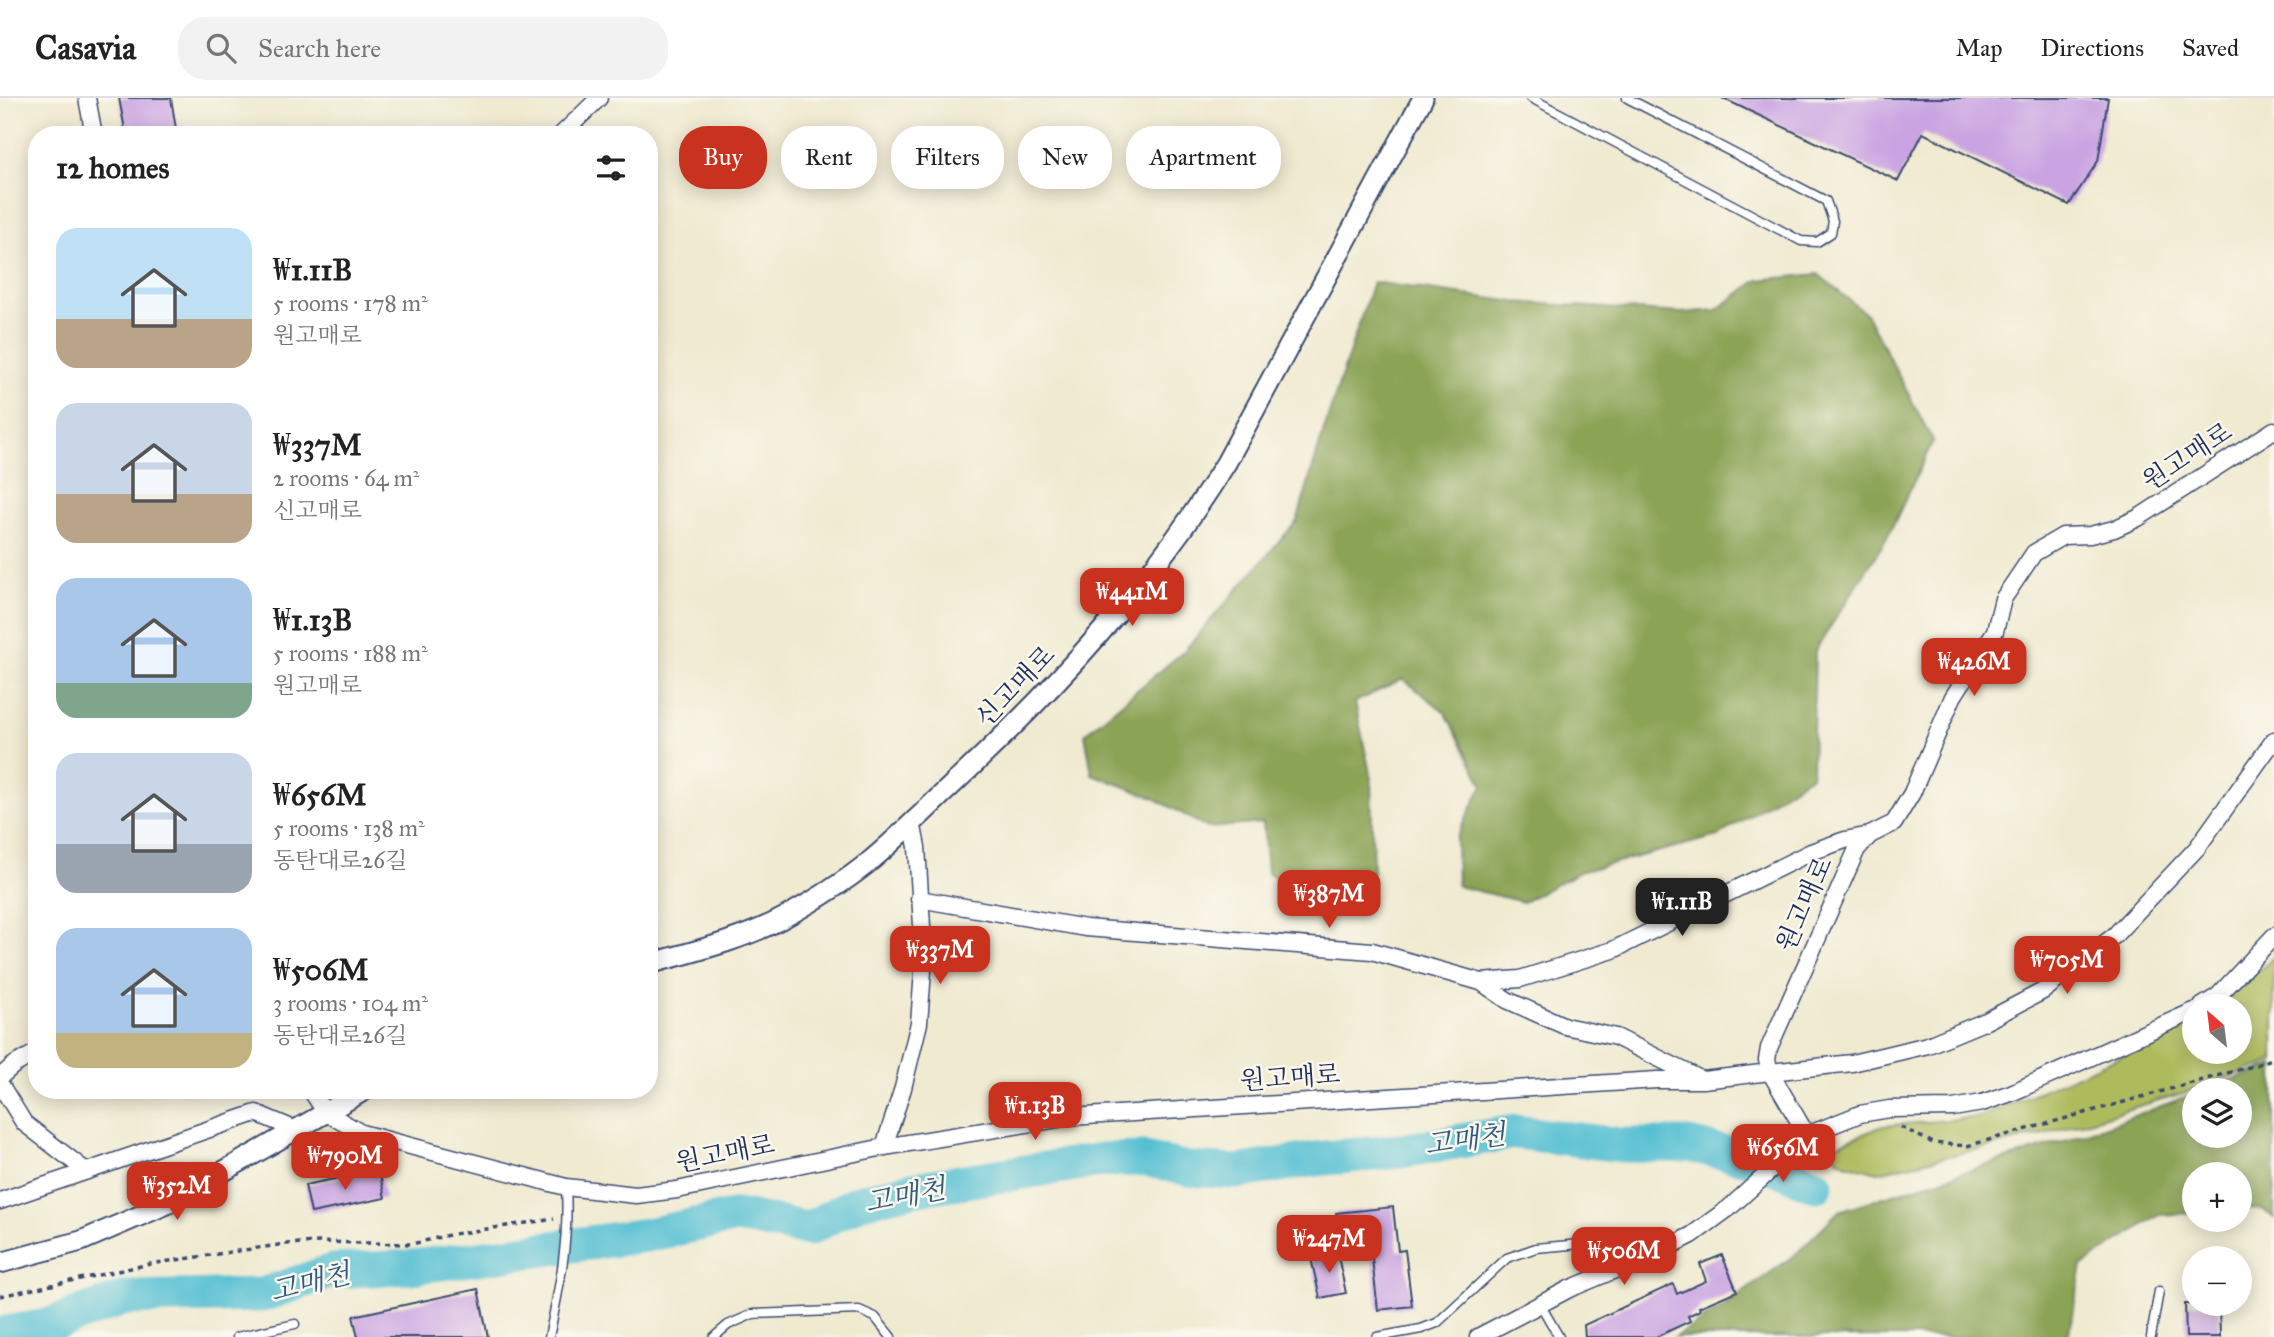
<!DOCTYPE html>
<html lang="en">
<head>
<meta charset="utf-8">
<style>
  :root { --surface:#fff; --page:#f2f2f2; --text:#222; --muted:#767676; --line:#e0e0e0; --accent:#c8321e }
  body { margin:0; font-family:"IM FELL Great Primer","Noto Serif KR",serif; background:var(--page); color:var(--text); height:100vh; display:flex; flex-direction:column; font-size:26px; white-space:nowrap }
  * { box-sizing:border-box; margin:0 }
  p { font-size:23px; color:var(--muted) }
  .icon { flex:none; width:38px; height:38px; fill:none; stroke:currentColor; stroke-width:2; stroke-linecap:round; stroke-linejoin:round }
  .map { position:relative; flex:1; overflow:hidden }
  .sheet { position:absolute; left:28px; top:28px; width:630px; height:973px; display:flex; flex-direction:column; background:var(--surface); border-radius:28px; box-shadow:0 4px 18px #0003 }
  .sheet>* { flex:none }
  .guide { position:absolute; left:679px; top:28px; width:665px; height:63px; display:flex; gap:14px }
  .needle { width:46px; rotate:332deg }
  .controls { position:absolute; left:2182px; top:896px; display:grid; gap:14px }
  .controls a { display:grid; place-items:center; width:70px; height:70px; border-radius:50%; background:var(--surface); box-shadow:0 4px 18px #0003; font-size:35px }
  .price { position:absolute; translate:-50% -60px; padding:0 16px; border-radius:14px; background:var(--accent); color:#fff; font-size:23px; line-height:46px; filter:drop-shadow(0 2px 4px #0008) }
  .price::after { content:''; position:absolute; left:50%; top:42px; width:21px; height:16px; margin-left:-10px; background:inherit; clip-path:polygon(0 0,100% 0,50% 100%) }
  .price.active { background:#222; color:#fff }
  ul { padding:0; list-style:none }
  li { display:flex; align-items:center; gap:21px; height:175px; padding:0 28px }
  li span { display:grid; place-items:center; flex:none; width:196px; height:140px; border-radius:21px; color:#555 }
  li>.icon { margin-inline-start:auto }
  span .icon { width:84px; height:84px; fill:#fffc; stroke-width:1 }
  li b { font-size:30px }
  h2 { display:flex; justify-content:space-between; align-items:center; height:84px; padding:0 28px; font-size:30px }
  .pill { padding:0 24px; border-radius:28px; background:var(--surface); box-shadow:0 4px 18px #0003; font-size:24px; line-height:63px }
  .pill.active { background:var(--accent); color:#fff }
  header { display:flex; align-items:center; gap:42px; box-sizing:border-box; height:98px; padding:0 35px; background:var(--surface); border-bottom:2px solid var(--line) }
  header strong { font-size:33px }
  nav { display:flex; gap:38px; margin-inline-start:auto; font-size:24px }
  .search { width:490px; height:63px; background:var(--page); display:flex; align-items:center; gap:18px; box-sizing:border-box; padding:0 24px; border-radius:28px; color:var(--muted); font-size:26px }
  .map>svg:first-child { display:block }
  .green { fill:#aebb5d; stroke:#64755e; stroke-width:2 }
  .forest { fill:#8aa354; stroke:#526959; stroke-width:2 }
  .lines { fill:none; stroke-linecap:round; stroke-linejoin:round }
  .river { stroke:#57c0d3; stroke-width:35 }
  .building { fill:#c9a3e2 }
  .service-casing { stroke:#3b4b6f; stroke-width:11 }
  .minor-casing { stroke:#3b4b6f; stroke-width:19 }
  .tertiary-casing { stroke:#3b4b6f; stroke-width:23 }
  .path { stroke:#3b4b6f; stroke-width:3.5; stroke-dasharray:5 5; stroke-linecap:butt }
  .service { stroke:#fff; stroke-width:8 }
  .minor { stroke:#fff; stroke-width:16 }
  .tertiary { stroke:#fff; stroke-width:19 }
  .labels { text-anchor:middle; stroke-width:5; stroke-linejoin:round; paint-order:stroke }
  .street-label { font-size:26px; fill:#1b2f5e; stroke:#fbf7ec }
  .water-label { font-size:28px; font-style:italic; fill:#2d5a81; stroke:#fbf7ec }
</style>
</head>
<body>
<header>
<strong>Casavia</strong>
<div class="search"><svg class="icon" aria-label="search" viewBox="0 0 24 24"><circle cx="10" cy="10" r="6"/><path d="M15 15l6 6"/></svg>Search here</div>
<nav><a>Map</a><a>Directions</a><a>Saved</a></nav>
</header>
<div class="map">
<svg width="2274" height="1239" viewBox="0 0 2274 1239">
  <rect width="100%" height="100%" fill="#fbf7ec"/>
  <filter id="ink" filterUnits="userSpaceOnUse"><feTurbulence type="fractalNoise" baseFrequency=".0143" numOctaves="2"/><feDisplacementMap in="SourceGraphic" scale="14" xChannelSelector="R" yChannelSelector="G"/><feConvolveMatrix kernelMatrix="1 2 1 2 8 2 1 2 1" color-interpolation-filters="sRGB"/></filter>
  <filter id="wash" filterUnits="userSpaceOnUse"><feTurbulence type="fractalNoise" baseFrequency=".00686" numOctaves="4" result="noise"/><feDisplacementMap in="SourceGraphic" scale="28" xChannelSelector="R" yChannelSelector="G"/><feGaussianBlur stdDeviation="1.57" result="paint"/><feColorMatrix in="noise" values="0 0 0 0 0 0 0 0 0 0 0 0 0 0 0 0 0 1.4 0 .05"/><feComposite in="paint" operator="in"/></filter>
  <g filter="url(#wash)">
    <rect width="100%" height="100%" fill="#f0ead1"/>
    <polygon class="green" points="2274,859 2274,963 2186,994 2045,1036 1878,1074 1845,1065 1824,1052 1883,1028 1980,1019 2172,936 2194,923 2194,954 2240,954 2240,908 2220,908"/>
    <g class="forest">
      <polygon points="1818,176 1867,217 1933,343 1888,438 1815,553 1812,677 1718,738 1579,774 1523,804 1457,788 1456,740 1483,687 1445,614 1403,581 1355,604 1371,680 1373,776 1298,791 1267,775 1263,725 1208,730 1154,700 1092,676 1085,636 1184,553 1297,423 1327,322 1373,184 1515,204 1681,215 1716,212 1758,182"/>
      <polygon points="2274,967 2274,1120 2262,1111 2240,1112 2240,1076 2194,1076 2194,1115 2158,1117 2082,1168 2068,1239 1675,1239 1723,1209 1796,1156 1839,1113 2071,1041 2194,996 2194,1038 2240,1038 2240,992 2204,992"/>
    </g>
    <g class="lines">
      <polyline class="river" points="0,1236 47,1228 125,1200 262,1197 332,1173 412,1169 647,1137 737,1118 808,1131 858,1104 913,1091 1102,1062 1145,1061 1188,1071 1236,1074 1316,1061 1401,1053 1515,1034 1621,1047 1689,1047 1757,1062 1816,1087"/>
    </g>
    <g id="blocks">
      <g class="building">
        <polygon points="119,0 171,0 177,37 126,37"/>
        <polygon points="1722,0 2108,0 2098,63 2069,107 1923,35 1898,83"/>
        <polygon points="379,1072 385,1100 311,1115 305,1087"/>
        <polygon points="1393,1109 1398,1153 1405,1152 1412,1208 1378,1212 1370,1144 1340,1148 1336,1115"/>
        <polygon points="1337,1154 1346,1195 1320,1200 1311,1160"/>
        <polygon points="1722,1157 1737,1193 1699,1209 1700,1212 1688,1218 1690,1223 1656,1239 1585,1239 1584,1227 1673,1186 1677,1196 1706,1183 1700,1166"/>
        <polygon points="478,1191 488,1239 358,1239 353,1218"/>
        <polygon points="2185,1206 2219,1206 2220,1239 2186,1239"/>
      </g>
    </g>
  </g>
  <g filter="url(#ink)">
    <use href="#blocks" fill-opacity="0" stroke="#3b4b6f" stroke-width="2"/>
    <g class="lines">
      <defs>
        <g id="service">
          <polyline points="1531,0 1801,143 1817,144 1831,135 1833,123 1826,103 1627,0"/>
          <polyline points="1540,1206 1559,1239"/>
          <polyline points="237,1239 295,1226"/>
          <path d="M549 1239C560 1187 569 1143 566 1089"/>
          <polyline points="714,1239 728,1227 753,1216 859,1212 875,1219 891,1239"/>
          <polyline points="1377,1239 1421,1231 1437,1225 1507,1160 1536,1150 1592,1145 1641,1133 1662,1152"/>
          <polyline points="2151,1239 2159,1193"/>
        </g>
        <g id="minor">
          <polyline points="87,0 94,37"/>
          <polyline points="561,37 599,0"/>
          <polyline points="919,801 1086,830 1372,853 1481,884 1507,902 1538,916 1565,928 1616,939 1700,981"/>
          <polyline points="1481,884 1520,881 1613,852 1811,754 1845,742 1870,737"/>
          <polyline points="2202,908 2218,898 2274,838"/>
          <polyline points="0,979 14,967 37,954"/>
          <polyline points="0,986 24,1025 86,1073"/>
          <polyline points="311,992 325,1014 361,1035 566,1089 636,1097 677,1092 884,1049 1070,1019 1657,982 1703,982 1770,974 1767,962 1769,950 1857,751 1870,737 1894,725 1912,695 1953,599 1995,533 2003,501 2034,455 2063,438 2090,437 2114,431 2138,420 2274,332"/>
          <polyline points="1808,1039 1770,974 1852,965 1928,947 1986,923 2043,893 2114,838 2197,750 2274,642"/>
          <polyline points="884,1049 903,990 919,925 924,860 917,749 912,724"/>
          <polyline points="0,1103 256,1015 294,1031"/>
          <polyline points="1478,1239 1569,1191 1663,1152 1692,1137 1729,1110 1812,1035 1860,1016 1889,1011 1953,1010 1982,1005 2011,995 2194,913"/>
        </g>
        <g id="tertiary">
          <path d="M649 866C695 853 743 842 785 819 814 803 843 785 869 764 898 740 924 713 951 688 1055 591 1151 487 1226 365L1423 0"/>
          <polyline points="0,1165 81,1143 165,1107 365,992"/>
        </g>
      </defs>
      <use href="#service" class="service-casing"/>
      <use href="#minor" class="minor-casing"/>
      <use href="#tertiary" class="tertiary-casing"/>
      <g class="path">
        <polyline points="1901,1029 1933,1045 1967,1048 2256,967 2274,960"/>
        <polyline points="0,1198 150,1166 285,1146 319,1144 412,1146 453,1136 554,1121"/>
      </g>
      <use href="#service" class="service"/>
      <use href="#minor" class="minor"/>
      <use href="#tertiary" class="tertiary"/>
    </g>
  </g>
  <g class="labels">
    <g class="street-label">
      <text transform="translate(2187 358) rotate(-33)" y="9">원고매로</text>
      <text transform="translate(1015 588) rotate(-46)" y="9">신고매로</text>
      <text transform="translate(1804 806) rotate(-66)" y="9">원고매로</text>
      <text transform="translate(1290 979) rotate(-4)" y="9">원고매로</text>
      <text transform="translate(725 1055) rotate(-11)" y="9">원고매로</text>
    </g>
    <g class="water-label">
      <text transform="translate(1465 1041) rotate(-8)" y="10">고매천</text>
      <text transform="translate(905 1097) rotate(-11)" y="10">고매천</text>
      <text transform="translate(310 1184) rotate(-14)" y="10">고매천</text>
    </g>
  </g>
</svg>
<div class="controls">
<a><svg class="needle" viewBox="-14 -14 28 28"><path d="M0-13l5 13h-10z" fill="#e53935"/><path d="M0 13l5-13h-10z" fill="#767676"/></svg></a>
<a><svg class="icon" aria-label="layers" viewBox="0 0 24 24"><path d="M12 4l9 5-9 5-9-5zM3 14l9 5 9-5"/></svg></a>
<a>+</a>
<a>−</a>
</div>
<b class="price" style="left:1132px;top:530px">₩441M</b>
<b class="price" style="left:1974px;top:600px">₩426M</b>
<b class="price" style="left:1329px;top:832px">₩387M</b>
<b class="price active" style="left:1682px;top:840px">₩1.11B</b>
<b class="price" style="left:940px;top:888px">₩337M</b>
<b class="price" style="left:2067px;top:898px">₩705M</b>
<b class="price" style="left:1035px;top:1044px">₩1.13B</b>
<b class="price" style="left:1783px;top:1086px">₩656M</b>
<b class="price" style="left:345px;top:1094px">₩790M</b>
<b class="price" style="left:177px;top:1124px">₩352M</b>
<b class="price" style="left:1329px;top:1177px">₩247M</b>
<b class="price" style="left:1624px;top:1189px">₩506M</b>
<div class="guide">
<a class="pill active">Buy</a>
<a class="pill">Rent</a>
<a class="pill">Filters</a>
<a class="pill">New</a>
<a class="pill">Apartment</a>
</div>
<section class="sheet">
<h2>12 homes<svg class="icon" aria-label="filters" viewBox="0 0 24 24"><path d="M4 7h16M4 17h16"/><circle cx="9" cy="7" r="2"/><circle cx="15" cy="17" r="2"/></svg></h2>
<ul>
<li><span style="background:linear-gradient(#bfe0f5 65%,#b9a48a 0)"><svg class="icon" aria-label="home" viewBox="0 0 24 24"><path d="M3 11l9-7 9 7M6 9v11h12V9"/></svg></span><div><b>₩1.11B</b><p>5 rooms · 178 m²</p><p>원고매로</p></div></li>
<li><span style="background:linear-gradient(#c9d6e8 65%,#b9a48a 0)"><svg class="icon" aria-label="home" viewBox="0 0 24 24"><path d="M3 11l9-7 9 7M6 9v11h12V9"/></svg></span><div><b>₩337M</b><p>2 rooms · 64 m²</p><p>신고매로</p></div></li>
<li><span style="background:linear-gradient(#a9c7e8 75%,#7fa58c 0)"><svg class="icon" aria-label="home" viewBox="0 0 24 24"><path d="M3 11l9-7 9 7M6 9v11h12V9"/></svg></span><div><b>₩1.13B</b><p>5 rooms · 188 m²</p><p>원고매로</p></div></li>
<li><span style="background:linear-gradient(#c9d6e8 65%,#9aa5b1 0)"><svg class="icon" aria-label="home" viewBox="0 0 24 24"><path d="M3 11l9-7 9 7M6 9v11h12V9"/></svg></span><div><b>₩656M</b><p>5 rooms · 138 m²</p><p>동탄대로26길</p></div></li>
<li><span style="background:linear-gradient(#a9c7e8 75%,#c2b280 0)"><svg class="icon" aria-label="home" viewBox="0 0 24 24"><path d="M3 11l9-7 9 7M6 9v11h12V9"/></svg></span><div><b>₩506M</b><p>3 rooms · 104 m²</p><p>동탄대로26길</p></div></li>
</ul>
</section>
</div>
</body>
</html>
